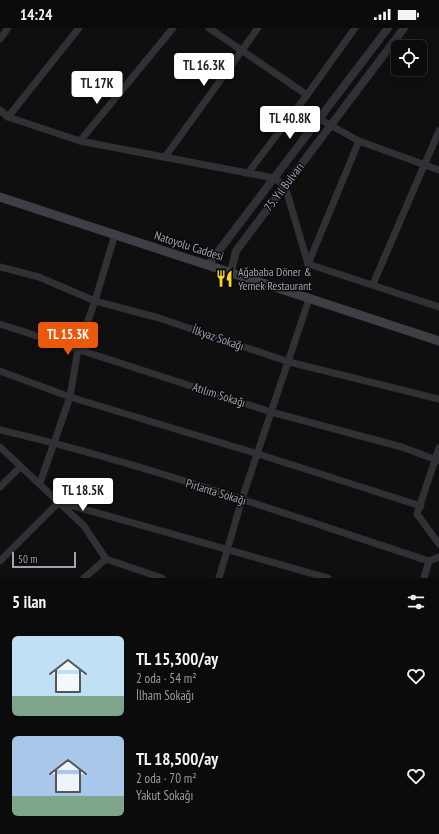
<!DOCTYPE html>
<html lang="tr">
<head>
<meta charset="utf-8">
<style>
  :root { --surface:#0b0b0c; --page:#141415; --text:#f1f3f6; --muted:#9a9b9d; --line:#2b2b2d; --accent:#ea580c }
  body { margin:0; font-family:"PT Sans Narrow",sans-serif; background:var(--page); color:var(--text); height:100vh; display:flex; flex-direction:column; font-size:15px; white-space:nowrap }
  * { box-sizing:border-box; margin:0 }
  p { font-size:13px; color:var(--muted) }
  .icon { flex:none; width:22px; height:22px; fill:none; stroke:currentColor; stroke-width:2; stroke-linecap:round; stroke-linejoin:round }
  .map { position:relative; height:550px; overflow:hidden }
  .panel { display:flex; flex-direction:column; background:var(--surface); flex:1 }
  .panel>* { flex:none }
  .fabs { position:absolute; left:391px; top:12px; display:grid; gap:8px }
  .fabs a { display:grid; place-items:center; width:36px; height:36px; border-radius:6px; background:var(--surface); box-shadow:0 2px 10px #0003,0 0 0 1px var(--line); font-size:20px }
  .scale { position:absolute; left:12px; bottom:10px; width:64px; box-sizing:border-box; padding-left:4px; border:2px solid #a0a2b2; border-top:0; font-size:11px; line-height:14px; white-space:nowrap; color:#a0a2b2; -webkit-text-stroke:3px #0a0a0b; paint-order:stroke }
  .price { position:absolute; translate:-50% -34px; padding:0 9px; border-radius:4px; background:#fff; color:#222; font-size:13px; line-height:26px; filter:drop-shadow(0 1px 2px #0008) }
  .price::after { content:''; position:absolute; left:50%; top:24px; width:12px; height:9px; margin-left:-6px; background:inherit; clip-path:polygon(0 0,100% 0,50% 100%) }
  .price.current { background:var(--accent); color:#fff }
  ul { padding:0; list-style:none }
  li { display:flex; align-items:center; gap:12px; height:100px; padding:0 12px }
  li span { display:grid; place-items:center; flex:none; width:112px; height:80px; border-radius:6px; color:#555 }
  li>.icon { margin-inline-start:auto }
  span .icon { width:48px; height:48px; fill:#fffc; stroke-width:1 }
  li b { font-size:17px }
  h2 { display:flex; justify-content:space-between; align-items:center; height:48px; padding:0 12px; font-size:17px }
  .status { display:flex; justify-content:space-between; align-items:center; height:28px; padding:0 20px; background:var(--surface); direction:ltr }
  .status svg { height:11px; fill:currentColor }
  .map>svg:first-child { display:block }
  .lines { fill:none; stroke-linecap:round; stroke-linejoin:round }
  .minor { stroke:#303035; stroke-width:7 }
  .tertiary { stroke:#303035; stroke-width:8 }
  .secondary { stroke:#3e3e45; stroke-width:9 }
  .labels { text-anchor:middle; stroke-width:3; stroke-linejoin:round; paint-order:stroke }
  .street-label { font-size:12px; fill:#a0a2b2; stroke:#0a0a0b }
  .poi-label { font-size:12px; fill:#a0a2b2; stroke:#0a0a0b; text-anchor:start }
</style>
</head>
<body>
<div class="status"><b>14:24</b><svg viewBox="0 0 49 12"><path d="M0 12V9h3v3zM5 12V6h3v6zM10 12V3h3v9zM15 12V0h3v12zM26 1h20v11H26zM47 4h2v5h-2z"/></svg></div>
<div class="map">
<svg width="439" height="550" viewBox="0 0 439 550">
  <rect width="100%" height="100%" fill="#0f0f10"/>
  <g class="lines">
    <g class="minor">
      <polyline points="209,0 307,67 355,0"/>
      <polyline points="0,11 8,0"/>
      <polyline points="0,82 8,89 80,113 173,0"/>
      <polyline points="8,89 79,0"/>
      <polyline points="319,91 359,113 439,142"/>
      <polyline points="80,113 274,150 285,158 308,236 439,279"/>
      <polyline points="165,129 258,0"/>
      <polyline points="248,145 307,67"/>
      <polyline points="308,236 359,113"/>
      <polyline points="0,239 39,249 95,273 159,290 289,334 439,371"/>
      <polyline points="373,256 439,103"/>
      <polyline points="0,296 271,384 402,419 439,433"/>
      <polyline points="0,343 70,369 258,426 421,478"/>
      <path d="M0 402C146 436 288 487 429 533"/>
      <polyline points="0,419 84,498 106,531 162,550"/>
      <polyline points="439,420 417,486 439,516"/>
      <polyline points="40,455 70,369 78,321 95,273 115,206"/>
      <polyline points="0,459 20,439"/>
      <polyline points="0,533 59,474 328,550"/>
      <polyline points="84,550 106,531"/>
      <polyline points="219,550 242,471 309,271"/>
      <polyline points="424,550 429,533 439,529"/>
    </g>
    <g class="tertiary">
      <polyline points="208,237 388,0"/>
      <polyline points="231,244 236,223 404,0"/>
    </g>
    <polyline class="secondary" points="0,169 439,313"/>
  </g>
  <defs>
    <symbol id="restaurant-bare" viewBox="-9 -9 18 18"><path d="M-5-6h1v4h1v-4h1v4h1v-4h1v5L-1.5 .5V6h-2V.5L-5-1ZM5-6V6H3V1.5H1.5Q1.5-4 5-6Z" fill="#f3d624" stroke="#0a0a0b" stroke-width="2.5" paint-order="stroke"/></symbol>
  </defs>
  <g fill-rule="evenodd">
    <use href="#restaurant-bare" x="212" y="238" width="25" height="25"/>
  </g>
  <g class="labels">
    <g class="street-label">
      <text transform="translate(284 159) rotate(-53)" y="4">75. Yıl Bulvarı</text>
      <text transform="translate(189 218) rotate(18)" y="4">Natoyolu Caddesi</text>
      <text transform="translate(218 310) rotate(19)" y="4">İlkyaz Sokağı</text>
      <text transform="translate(219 367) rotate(18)" y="4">Atılım Sokağı</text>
      <text transform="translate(216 464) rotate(17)" y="4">Pırlanta Sokağı</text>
    </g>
    <g class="poi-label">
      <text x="238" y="248">Ağababa Döner &amp;<tspan x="238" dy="14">Yemek Restaurant</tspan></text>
    </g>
  </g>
</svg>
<div class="fabs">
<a><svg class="icon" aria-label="locate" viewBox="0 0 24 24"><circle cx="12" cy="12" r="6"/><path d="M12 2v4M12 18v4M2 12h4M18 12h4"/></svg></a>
</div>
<div class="scale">50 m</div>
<b class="price" style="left:204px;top:59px">TL 16.3K</b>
<b class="price" style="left:97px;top:77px">TL 17K</b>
<b class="price" style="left:290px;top:112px">TL 40.8K</b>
<b class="price current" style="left:68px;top:328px">TL 15.3K</b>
<b class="price" style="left:83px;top:484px">TL 18.5K</b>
</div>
<section class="panel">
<h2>5 ilan<svg class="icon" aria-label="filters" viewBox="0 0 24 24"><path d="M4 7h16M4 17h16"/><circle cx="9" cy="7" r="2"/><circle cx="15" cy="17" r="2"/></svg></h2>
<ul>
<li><span style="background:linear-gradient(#bfe0f5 75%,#7fa58c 0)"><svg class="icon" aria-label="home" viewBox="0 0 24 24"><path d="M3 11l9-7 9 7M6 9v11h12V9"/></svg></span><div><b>TL 15,300/ay</b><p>2 oda · 54 m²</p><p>İlham Sokağı</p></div><svg class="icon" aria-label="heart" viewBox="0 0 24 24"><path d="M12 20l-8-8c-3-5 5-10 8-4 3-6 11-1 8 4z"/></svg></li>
<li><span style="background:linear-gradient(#a9c7e8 75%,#7fa58c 0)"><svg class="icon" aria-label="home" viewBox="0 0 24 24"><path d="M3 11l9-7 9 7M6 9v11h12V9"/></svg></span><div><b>TL 18,500/ay</b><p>2 oda · 70 m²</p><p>Yakut Sokağı</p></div><svg class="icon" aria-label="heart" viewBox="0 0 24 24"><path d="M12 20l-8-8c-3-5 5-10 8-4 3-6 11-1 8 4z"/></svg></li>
</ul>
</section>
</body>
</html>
